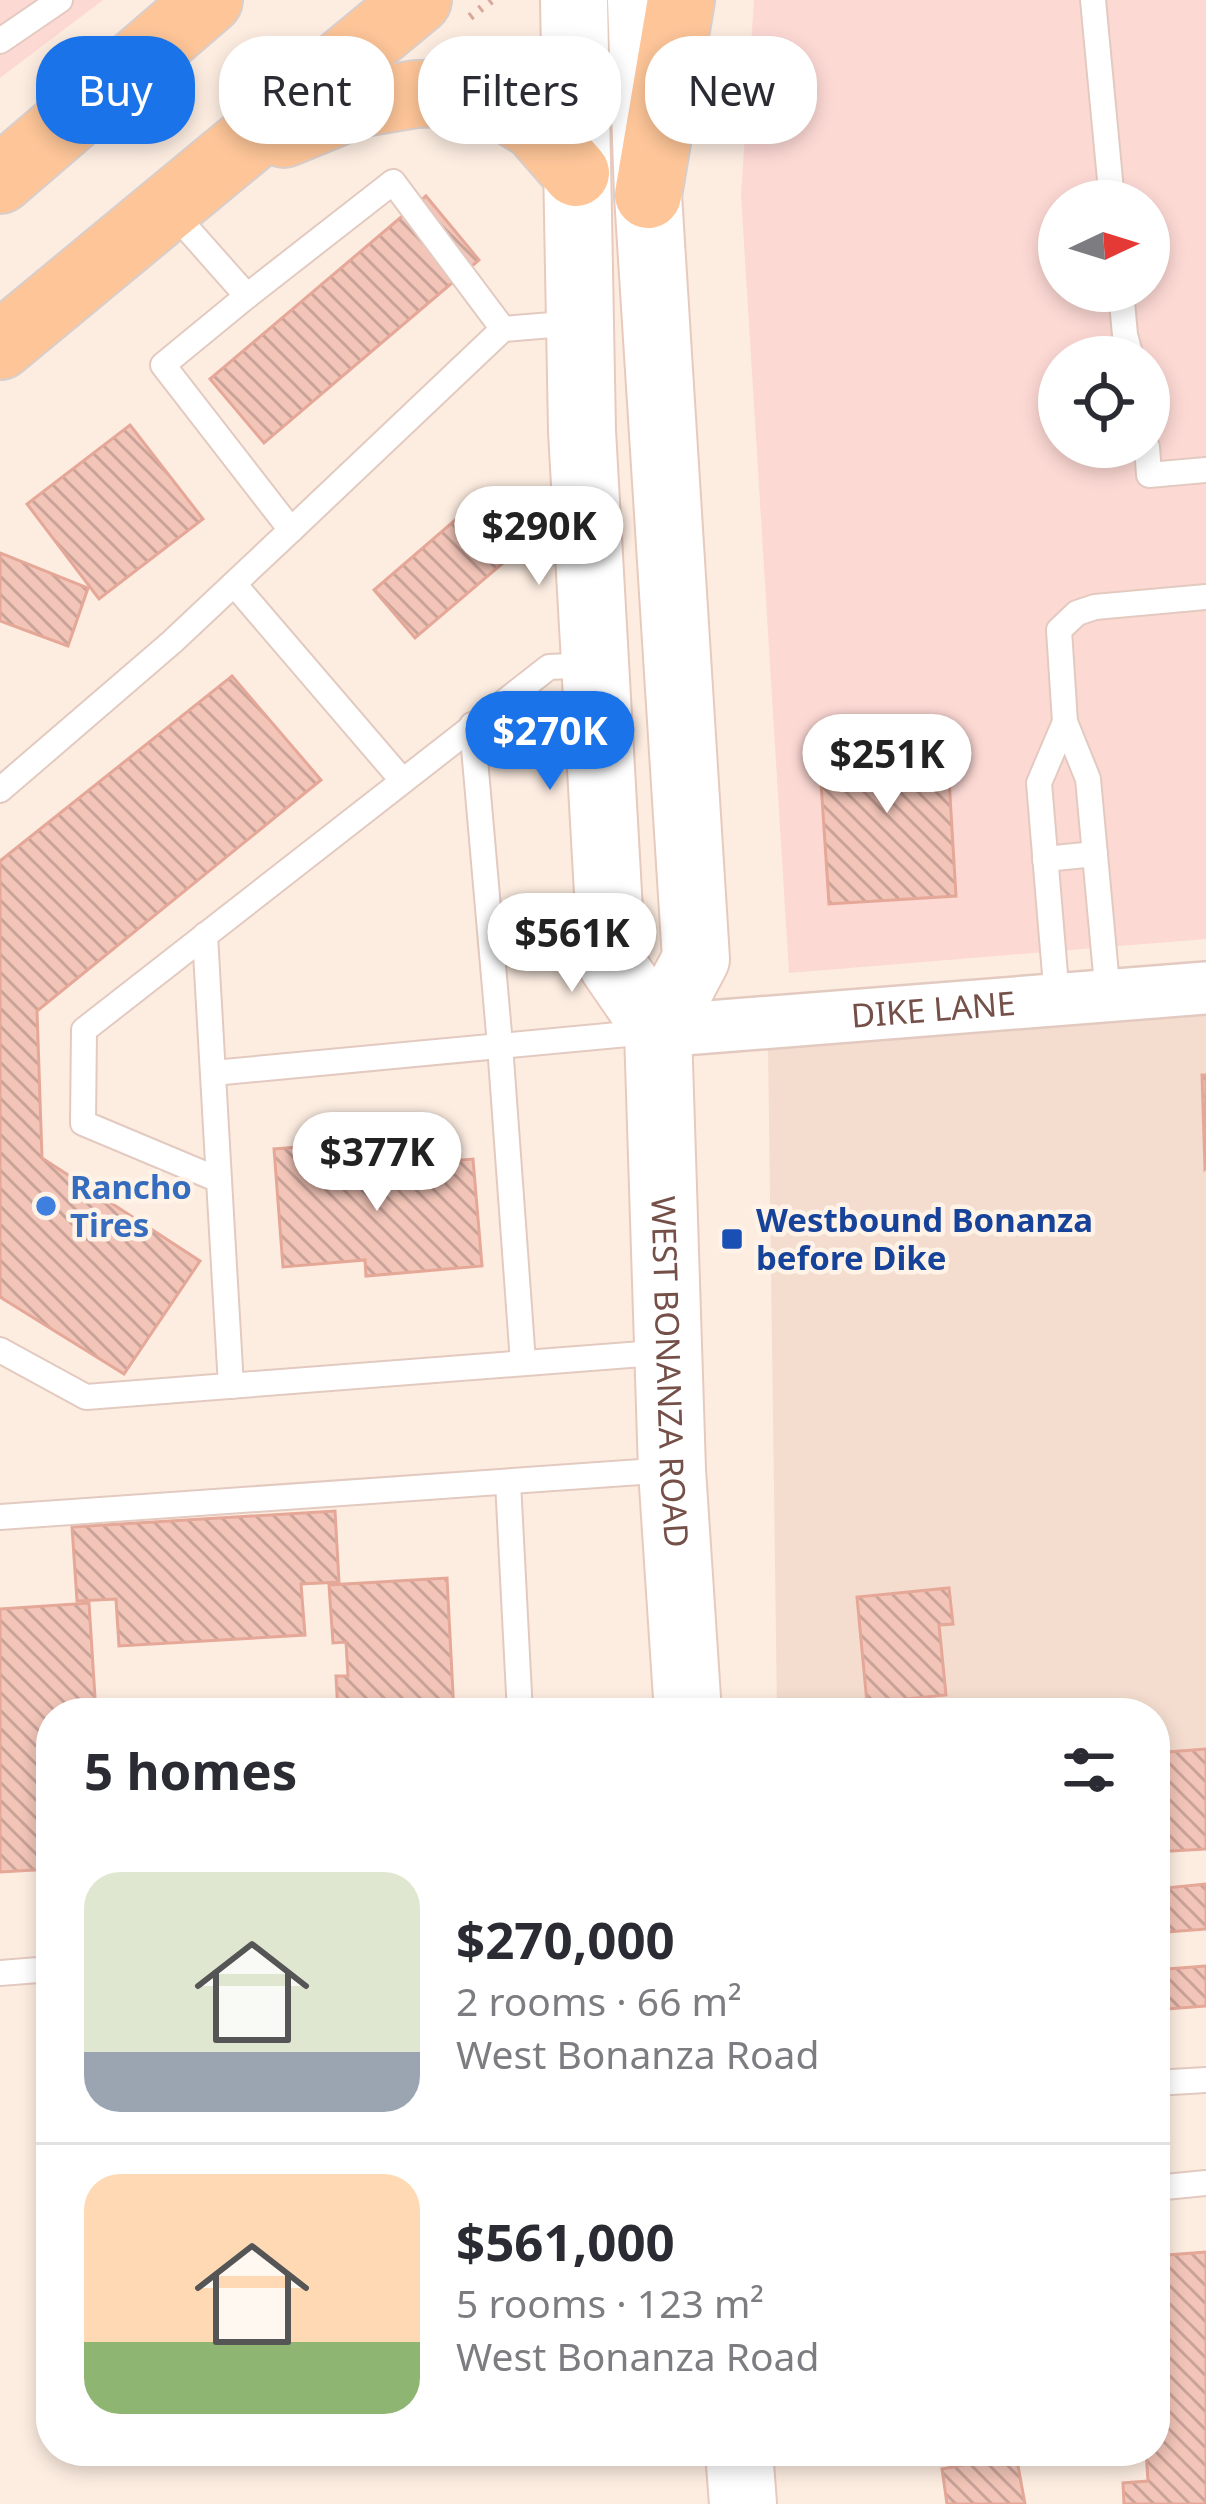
<!DOCTYPE html>
<html lang="en">
<head>
<meta charset="utf-8">
<style>
  :root { --surface:#fff; --page:#f7f7f7; --text:#2b2b33; --muted:#7c7c81; --line:#e1e1e2; --accent:#1a73e8 }
  body { margin:0; font-family:"Noto Sans",sans-serif; background:var(--page); color:var(--text); height:100vh; display:flex; flex-direction:column; font-size:45px; white-space:nowrap }
  * { box-sizing:border-box; margin:0 }
  p { font-size:39px; color:var(--muted) }
  .icon { flex:none; width:66px; height:66px; fill:none; stroke:currentColor; stroke-width:2; stroke-linecap:round; stroke-linejoin:round }
  .map { position:relative; flex:1; overflow:hidden }
  .side { position:absolute; left:36px; top:1698px; width:1134px; height:768px; display:flex; flex-direction:column; background:var(--surface); border-radius:48px; box-shadow:0 6px 18px #0003 }
  .side>* { flex:none }
  .hud { position:absolute; left:36px; top:36px; width:1134px; height:108px; display:flex; gap:24px }
  .needle { width:78px; rotate:86deg }
  .fabs { position:absolute; left:1038px; top:180px; display:grid; gap:24px }
  .fabs a { display:grid; place-items:center; width:132px; height:132px; border-radius:50%; background:var(--surface); box-shadow:0 6px 18px #0003; font-size:60px }
  .price { position:absolute; translate:-50% -102px; padding:0 27px; border-radius:42px; background:#fff; color:#222; font-size:39px; line-height:78px; filter:drop-shadow(0 3px 6px #0008) }
  .price::after { content:''; position:absolute; left:50%; top:72px; width:36px; height:27px; margin-left:-18px; background:inherit; clip-path:polygon(0 0,100% 0,50% 100%) }
  .price.active { background:var(--accent); color:#fff }
  ul { padding:0; list-style:none }
  li { display:flex; align-items:center; gap:36px; height:300px; padding:0 48px }
  li+li { border-top:3px solid var(--line) }
  li span { display:grid; place-items:center; flex:none; width:336px; height:240px; border-radius:36px; color:#555 }
  li>.icon { margin-inline-start:auto }
  span .icon { width:144px; height:144px; fill:#fffc; stroke-width:1 }
  li b { font-size:51px }
  h2 { display:flex; justify-content:space-between; align-items:center; height:144px; padding:0 48px; font-size:51px }
  .chip { padding:0 42px; border-radius:48px; background:var(--surface); box-shadow:0 6px 18px #0003; font-size:42px; line-height:108px }
  .chip.active { background:var(--accent); color:#fff }
  .map>svg:first-child { display:block }
  .residential { fill:#f4ddcf }
  .commercial { fill:#fdd9d4; fill-rule:evenodd }
  .building { fill:url(#building-back-hatch); stroke:#e5a898; stroke-width:3 }
  .lines { fill:none; stroke-linecap:round; stroke-linejoin:round }
  .lane-casing { stroke:#e3cac0; stroke-width:28 }
  .street-casing { stroke:#e3cac0; stroke-width:56 }
  .secondary-casing { stroke:#e8c9bd; stroke-width:70 }
  .primary-casing { stroke:#d8cecc; stroke-width:70 }
  .path { stroke:#d7a89b; stroke-width:8; stroke-dasharray:3 9; stroke-linecap:butt }
  .lane { stroke:#fff; stroke-width:24 }
  .street { stroke:#fff; stroke-width:51 }
  .secondary { stroke:#fff; stroke-width:66 }
  .primary { stroke:#fdc598; stroke-width:66 }
  .shop-dot { fill:#3f7fe0; stroke:#fff2e7; stroke-width:4.5 }
  .transit-dot { fill:#1a4fb4; stroke:#fff2e7; stroke-width:4.5 }
  .labels { text-anchor:middle; stroke-width:9; stroke-linejoin:round; paint-order:stroke }
  .street-label { font-size:33px; fill:#745048; stroke:#fff2e7 }
  .shop-label { font-size:33px; font-weight:bold; fill:#366cbe; stroke:#fff2e7; text-anchor:start }
  .transit-label { font-size:33px; font-weight:bold; fill:#164399; stroke:#fff2e7; text-anchor:start }
</style>
</head>
<body>
<div class="map">
<svg width="1206" height="2504" viewBox="0 0 1206 2504">
  <defs>
    <pattern id="building-back-hatch" width="6" height="6" patternUnits="userSpaceOnUse" patternTransform="scale(3)"><rect width="6" height="6" fill="#f2c5b8"/><path d="M-1 5l2 2M0 0l6 6M5-1l2 2" fill="none" stroke="#c9a298"/></pattern>
  </defs>
  <rect width="100%" height="100%" fill="#fdede1"/>
  <polygon class="residential" points="1206,1010 1206,1795 1155,1800 1155,1713 777,1713 768,1048"/>
  <g class="commercial">
    <polygon points="0,0 103,0 0,78"/>
    <path d="M754 0H1206V939L789 973 741 195ZM1059 201H1149V291H1059ZM1059 357H1149V447H1059Z"/>
  </g>
  <g class="building">
    <polygon points="426,196 479,260 264,443 210,379"/>
    <polygon points="130,425 203,519 99,599 27,504"/>
    <polygon points="490,490 531,539 415,638 374,590"/>
    <polygon points="0,553 88,588 68,646 0,621"/>
    <polygon points="232,676 321,780 37,1011 42,1158 200,1261 124,1374 0,1297 0,861"/>
    <polygon points="946,729 956,896 829,904 818,737"/>
    <polygon points="1202,1075 1206,1075 1206,1168 1205,1169"/>
    <polygon points="325,1145 328,1171 473,1159 482,1266 366,1276 365,1260 283,1267 274,1149"/>
    <polygon points="335,1511 339,1582 301,1584 305,1635 119,1646 116,1599 77,1601 72,1527"/>
    <polygon points="447,1578 454,1713 338,1713 336,1676 348,1676 346,1642 333,1643 329,1585"/>
    <polygon points="949,1588 953,1624 939,1625 946,1695 867,1703 857,1597"/>
    <polygon points="89,1603 96,1713 51,1713 51,1869 0,1872 0,1609"/>
    <polygon points="1206,1749 1206,1849 1155,1852 1155,1753"/>
    <polygon points="1206,1884 1206,1929 1155,1933 1155,1889"/>
    <polygon points="1206,1966 1206,2006 1155,2010 1155,1970"/>
    <polygon points="1206,2252 1206,2504 1124,2504 1123,2483 1148,2481 1146,2451 1155,2451 1155,2256"/>
    <polygon points="1016,2455 1025,2504 947,2504 942,2469"/>
  </g>
  <g class="lines">
    <defs>
      <g id="lane">
        <polyline points="1093,0 1112,201"/>
        <polyline points="0,41 60,0"/>
        <polyline points="170,209 247,296 163,365 291,530 503,329 576,323"/>
        <polyline points="1121,291 1125,335 1131,357"/>
        <polyline points="247,296 393,182 503,329"/>
        <polyline points="1147,447 1149,475 1206,470"/>
        <polyline points="234,584 402,780"/>
        <polyline points="472,725 500,1045 523,1362"/>
        <polyline points="0,790 172,642 291,530"/>
        <polyline points="1045,859 1095,854"/>
        <polyline points="205,935 219,1180"/>
        <polyline points="1108,996 1088,779 1065,722 1059,630 1077,613 1095,607 1206,597"/>
        <polyline points="1057,998 1039,783 1065,722"/>
        <polyline points="213,1073 649,1032"/>
        <polyline points="0,1350 86,1397 668,1352"/>
        <polyline points="231,1386 219,1180 83,1123 84,1030 549,667 592,665"/>
        <polyline points="508,1482 520,1713"/>
        <polyline points="0,1517 669,1470"/>
        <polyline points="0,1973 51,1969"/>
        <polyline points="1155,2083 1206,2080"/>
        <polyline points="1155,2188 1206,2183"/>
      </g>
      <g id="street">
        <path id="s1" d="M658 1031 1206 988"/>
      </g>
      <g id="secondary">
        <polyline points="574,0 582,431 612,964 658,1031"/>
        <path id="s2" d="M641 0 648 195 696 959 658 1031 672 1470 688 1713"/>
        <polyline points="739,2451 743,2504"/>
      </g>
      <g id="primary">
        <polyline points="284,134 357,104 416,94 452,93 479,97 504,107 535,126 576,173"/>
        <polyline points="0,180 209,0"/>
        <polyline points="648,195 681,0"/>
        <polyline points="0,346 418,0"/>
      </g>
    </defs>
    <use href="#lane" class="lane-casing"/>
    <use href="#street" class="street-casing"/>
    <use href="#secondary" class="secondary-casing"/>
    <use href="#primary" class="primary-casing"/>
    <polyline class="path" points="470,17 492,0"/>
    <use href="#lane" class="lane"/>
    <use href="#street" class="street"/>
    <use href="#secondary" class="secondary"/>
    <use href="#primary" class="primary"/>
  </g>
  <circle class="shop-dot" cx="46" cy="1206" r="12"/>
  <rect class="transit-dot" x="720" y="1227" width="24" height="24" rx="6"/>
  <g class="labels">
    <g class="street-label">
      <text dy="12" stroke="none"><textPath href="#s1" startOffset="276">DIKE LANE</textPath></text>
      <text dy="12" stroke="none"><textPath href="#s2" startOffset="1383">WEST BONANZA ROAD</textPath></text>
    </g>
    <g class="shop-label">
      <text x="70" y="1199">Rancho<tspan x="70" dy="38">Tires</tspan></text>
    </g>
    <g class="transit-label">
      <text x="756" y="1232">Westbound Bonanza<tspan x="756" dy="38">before Dike</tspan></text>
    </g>
  </g>
</svg>
<div class="fabs">
<a><svg class="needle" viewBox="-14 -14 28 28"><path d="M0-13l5 13h-10z" fill="#e53935"/><path d="M0 13l5-13h-10z" fill="#7c7c81"/></svg></a>
<a><svg class="icon" aria-label="locate" viewBox="0 0 24 24"><circle cx="12" cy="12" r="6"/><path d="M12 2v4M12 18v4M2 12h4M18 12h4"/></svg></a>
</div>
<b class="price" style="left:539px;top:588px">$290K</b>
<b class="price active" style="left:550px;top:793px">$270K</b>
<b class="price" style="left:887px;top:816px">$251K</b>
<b class="price" style="left:572px;top:995px">$561K</b>
<b class="price" style="left:377px;top:1214px">$377K</b>
<div class="hud">
<a class="chip active">Buy</a>
<a class="chip">Rent</a>
<a class="chip">Filters</a>
<a class="chip">New</a>
</div>
<section class="side">
<h2>5 homes<svg class="icon" aria-label="filters" viewBox="0 0 24 24"><path d="M4 7h16M4 17h16"/><circle cx="9" cy="7" r="2"/><circle cx="15" cy="17" r="2"/></svg></h2>
<ul>
<li><span style="background:linear-gradient(#dfe7d0 75%,#9aa5b1 0)"><svg class="icon" aria-label="home" viewBox="0 0 24 24"><path d="M3 11l9-7 9 7M6 9v11h12V9"/></svg></span><div><b>$270,000</b><p>2 rooms · 66 m²</p><p>West Bonanza Road</p></div></li>
<li><span style="background:linear-gradient(#ffd9b3 70%,#8fb573 0)"><svg class="icon" aria-label="home" viewBox="0 0 24 24"><path d="M3 11l9-7 9 7M6 9v11h12V9"/></svg></span><div><b>$561,000</b><p>5 rooms · 123 m²</p><p>West Bonanza Road</p></div></li>
</ul>
</section>
</div>
</body>
</html>
